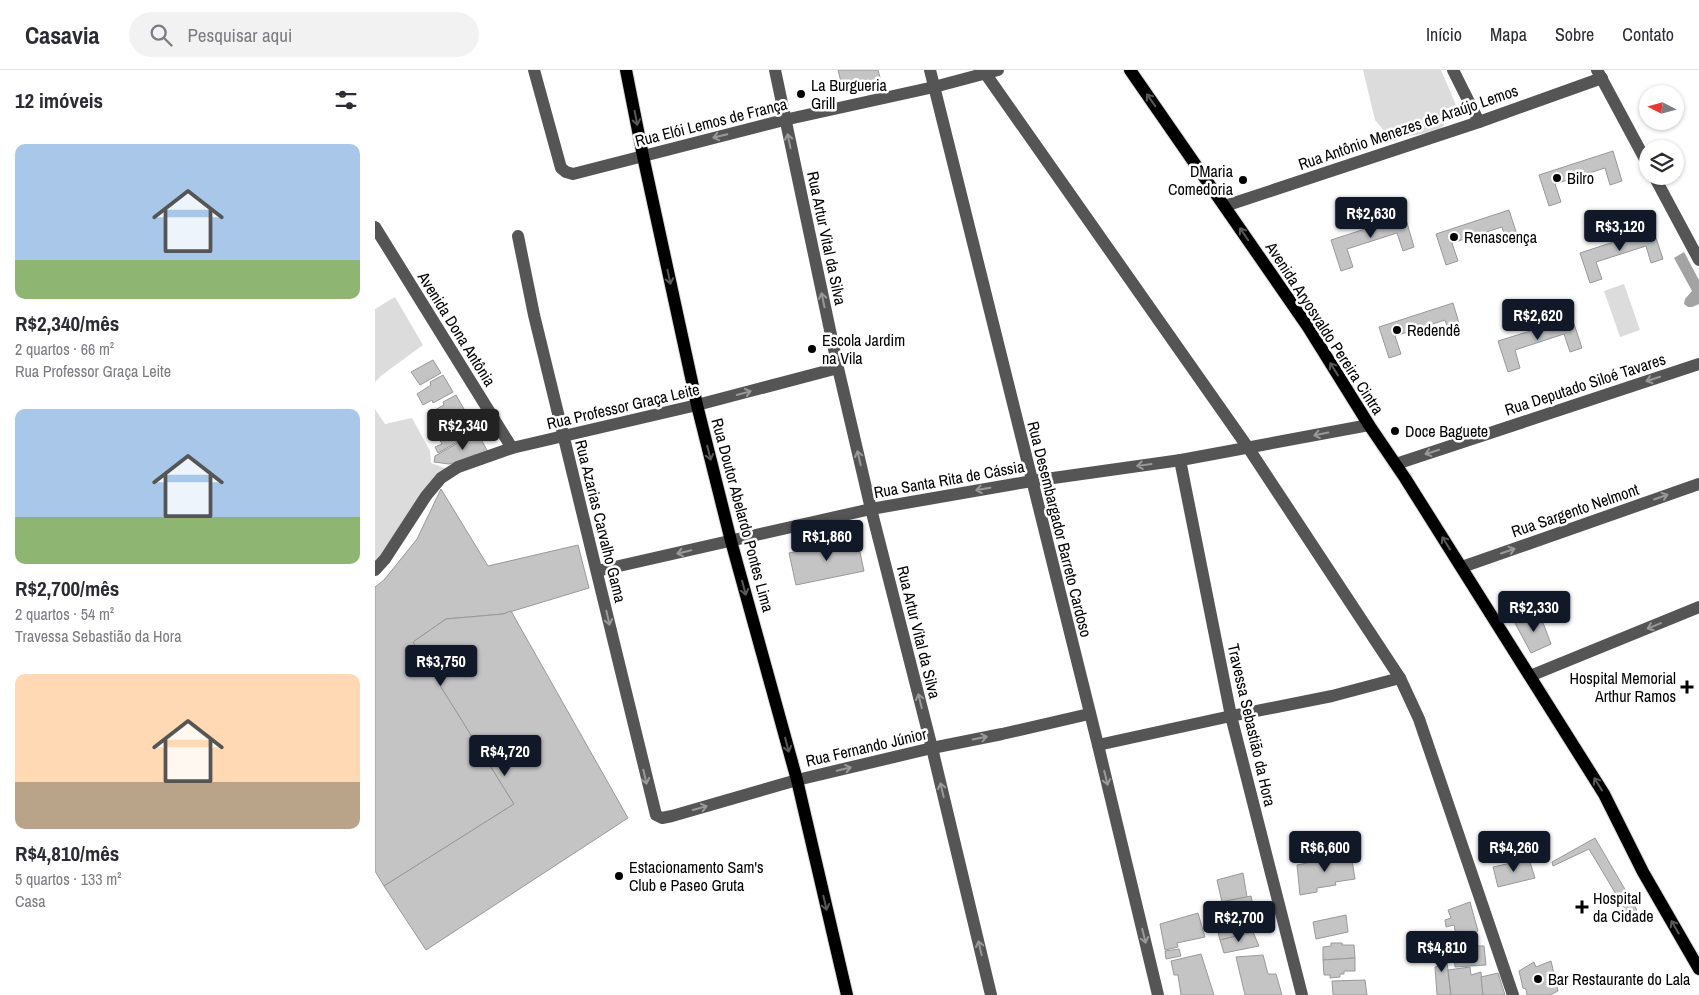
<!DOCTYPE html>
<html lang="pt">
<head>
<meta charset="utf-8">
<style>
  :root { --surface:#fff; --page:#f2f2f3; --text:#2b2b33; --muted:#7c7c81; --line:#e1e1e2; --accent:#111827 }
  body { margin:0; font-family:"Archivo Narrow",sans-serif; background:var(--page); color:var(--text); height:100vh; display:flex; flex-direction:column; font-size:19px; white-space:nowrap }
  * { box-sizing:border-box; margin:0 }
  p { font-size:16px; color:var(--muted) }
  .icon { flex:none; width:28px; height:28px; fill:none; stroke:currentColor; stroke-width:2; stroke-linecap:round; stroke-linejoin:round }
  .map { position:relative; flex:1; overflow:hidden }
  .side { display:flex; flex-direction:column; background:var(--surface); width:375px }
  .side>* { flex:none }
  .needle { width:32px; rotate:276deg }
  .tools { position:absolute; left:1264px; top:15px; display:grid; gap:10px }
  .tools a { display:grid; place-items:center; width:45px; height:45px; border-radius:50%; background:var(--surface); box-shadow:0 1px 4px #0004; font-size:25px }
  .price { position:absolute; translate:-50% -42px; padding:0 11px; border-radius:5px; background:var(--accent); color:#fff; font-size:16px; line-height:32px; filter:drop-shadow(0 1px 2px #0008) }
  .price::after { content:''; position:absolute; left:50%; top:30px; width:15px; height:11px; margin-left:-8px; background:inherit; clip-path:polygon(0 0,100% 0,50% 100%) }
  .price.current { background:#222; color:#fff }
  ul { padding:0; list-style:none }
  li { display:grid; align-content:center; gap:10px; height:265px; padding:0 15px }
  li span { display:grid; place-items:center; height:155px; border-radius:10px; color:#555 }
  li>.icon { margin-inline-start:auto }
  span .icon { width:90px; height:90px; fill:#fffc; stroke-width:1 }
  li b { font-size:21px }
  h2 { display:flex; justify-content:space-between; align-items:center; height:60px; padding:0 15px; font-size:21px }
  header { display:flex; align-items:center; gap:30px; box-sizing:border-box; height:70px; padding:0 25px; background:var(--surface); border-bottom:1px solid var(--line) }
  header strong { font-size:24px }
  nav { display:flex; gap:28px; margin-inline-start:auto; font-size:18px }
  .search { width:350px; height:45px; background:var(--page); display:flex; align-items:center; gap:12px; box-sizing:border-box; padding:0 18px; border-radius:28px; color:var(--muted); font-size:19px }
  main { display:flex; flex:1; min-height:0 }
  .map>svg:first-child { display:block }
  .green { fill:#dcdcdc }
  .water { fill:#a3a3a3 }
  .building { fill:#c4c4c4; stroke:#999 }
  .lines { fill:none; stroke-linecap:round; stroke-linejoin:round }
  .major-casing { stroke:#dbdbdb; stroke-width:14 }
  .minor { stroke:#555; stroke-width:12 }
  .major { stroke:#000; stroke-width:12 }
  .oneway { stroke:#595959 }
  .oneway2 { stroke:#999 }
  .poi-dot { fill:#000; stroke:#fff; stroke-width:2 }
  .labels { text-anchor:middle; stroke-width:5; stroke-linejoin:round; paint-order:stroke }
  .poi-label { font-size:16px; fill:#000; stroke:#fff; text-anchor:start }
  .street-label { font-size:16px; fill:#000; stroke:#fff }
</style>
</head>
<body>
<header>
<strong>Casavia</strong>
<div class="search"><svg class="icon" aria-label="search" viewBox="0 0 24 24"><circle cx="10" cy="10" r="6"/><path d="M15 15l6 6"/></svg>Pesquisar aqui</div>
<nav><a>Início</a><a>Mapa</a><a>Sobre</a><a>Contato</a></nav>
</header>
<main>
<section class="side">
<h2>12 imóveis<svg class="icon" aria-label="filters" viewBox="0 0 24 24"><path d="M4 7h16M4 17h16"/><circle cx="9" cy="7" r="2"/><circle cx="15" cy="17" r="2"/></svg></h2>
<ul>
<li><span style="background:linear-gradient(#a9c7e8 75%,#8fb573 0)"><svg class="icon" aria-label="home" viewBox="0 0 24 24"><path d="M3 11l9-7 9 7M6 9v11h12V9"/></svg></span><div><b>R$2,340/mês</b><p>2 quartos · 66 m²</p><p>Rua Professor Graça Leite</p></div></li>
<li><span style="background:linear-gradient(#a9c7e8 70%,#8fb573 0)"><svg class="icon" aria-label="home" viewBox="0 0 24 24"><path d="M3 11l9-7 9 7M6 9v11h12V9"/></svg></span><div><b>R$2,700/mês</b><p>2 quartos · 54 m²</p><p>Travessa Sebastião da Hora</p></div></li>
<li><span style="background:linear-gradient(#ffd9b3 70%,#b9a48a 0)"><svg class="icon" aria-label="home" viewBox="0 0 24 24"><path d="M3 11l9-7 9 7M6 9v11h12V9"/></svg></span><div><b>R$4,810/mês</b><p>5 quartos · 133 m²</p><p>Casa</p></div></li>
</ul>
</section>
<div class="map">
<svg width="1324" height="925" viewBox="0 0 1324 925">
  <rect width="100%" height="100%" fill="#fff"/>
  <g class="green">
    <polygon points="988,0 1066,0 1081,35 1065,61 1016,69 1000,50"/>
    <polygon points="1249,214 1265,260 1245,267 1229,221"/>
    <polygon points="20,227 48,275 7,305 0,312 0,239"/>
    <polygon points="0,339 10,354 37,348 55,381 56,393 70,398 47,426 0,495"/>
  </g>
  <polygon class="water" points="1309,182 1324,210 1324,234 1317,237 1313,237 1309,234 1310,229 1317,221 1299,188"/>
  <g class="building">
    <polygon points="463,0 503,0 506,11 468,20"/>
    <polygon points="1238,81 1247,111 1235,115 1230,98 1180,114 1186,132 1174,136 1164,105"/>
    <polygon points="1134,140 1144,171 1132,174 1127,157 1077,173 1083,191 1071,195 1061,164"/>
    <polygon points="1030,146 1039,177 1028,181 1022,163 972,179 978,197 966,201 956,170"/>
    <polygon points="1278,159 1288,189 1276,193 1271,176 1221,192 1227,209 1215,213 1205,183"/>
    <polygon points="1078,233 1087,263 1076,267 1070,250 1020,266 1026,284 1014,288 1004,257"/>
    <polygon points="1197,248 1207,278 1195,282 1189,264 1140,280 1145,298 1133,302 1123,271"/>
    <polygon points="58,290 66,303 45,315 36,302"/>
    <polygon points="68,305 78,322 58,333 57,330 48,335 42,324 56,315 55,312"/>
    <polygon points="81,325 89,339 62,354 56,342 69,335 68,332"/>
    <polygon points="90,340 101,361 63,383 60,377 67,374 61,363 66,360 65,358 78,350 77,347"/>
    <polygon points="102,362 113,382 103,388 101,384 92,389 74,394 59,392 60,386"/>
    <polygon points="66,419 113,496 203,475 214,518 128,544 71,549 38,572 139,734 9,816 0,801 0,517 9,510 42,469"/>
    <polygon points="482,468 489,501 421,515 414,483"/>
    <polygon points="136,541 253,748 51,880 9,816 139,734 38,572 71,549 128,544"/>
    <polygon points="1164,542 1176,574 1156,583 1140,553"/>
    <polygon points="1220,768 1262,840 1247,850 1251,841 1214,779 1178,796 1177,792"/>
    <polygon points="976,784 980,809 960,812 961,815 942,818 942,822 925,825 922,795"/>
    <polygon points="1154,789 1160,808 1123,817 1118,797"/>
    <polygon points="868,803 872,827 847,832 842,810"/>
    <polygon points="876,826 878,836 864,839 864,844 854,846 861,866 845,870 836,834"/>
    <polygon points="1095,832 1103,861 1082,870 1079,855 1071,857 1070,850 1076,848 1073,840"/>
    <polygon points="823,843 830,867 802,873 803,877 790,880 785,854"/>
    <polygon points="971,845 973,862 941,869 938,852"/>
    <polygon points="878,862 884,876 849,883 845,870"/>
    <polygon points="956,873 967,873 967,875 979,875 980,888 948,890 948,877 956,876"/>
    <polygon points="1070,876 1076,925 1062,925 1060,897 1064,896 1060,879"/>
    <polygon points="1079,876 1109,876 1111,895 1080,897"/>
    <polygon points="804,879 806,886 791,889 790,881"/>
    <polygon points="826,884 839,925 806,925 803,905 799,905 796,891"/>
    <polygon points="888,885 893,904 901,904 907,925 870,925 861,887"/>
    <polygon points="980,888 980,901 969,901 969,904 965,904 965,907 955,908 955,905 949,905 948,890"/>
    <polygon points="1176,891 1183,921 1175,925 1152,925 1151,919 1148,918 1144,901 1159,892 1161,897"/>
    <polygon points="1095,897 1096,905 1106,902 1108,925 1076,925 1073,900"/>
    <polygon points="1123,903 1130,925 1108,925 1106,907"/>
    <polygon points="990,910 992,925 958,925 957,911"/>
  </g>
  <g class="lines">
    <defs>
      <g id="major">
        <polyline points="251,0 268,86 322,335 356,471 422,710 472,925"/>
        <polyline points="755,0 933,257 994,355 1030,408 1229,724 1268,802 1324,899"/>
      </g>
    </defs>
    <use href="#major" class="major-casing"/>
    <g class="minor">
      <polyline points="159,0 186,98 191,102 198,104 409,50 559,17 623,0"/>
      <polyline points="400,0 463,298 496,439 557,678 616,925"/>
      <polyline points="555,0 723,675 783,925"/>
      <polyline points="1078,0 1104,52"/>
      <polyline points="1222,0 1272,93"/>
      <polyline points="610,3 874,379 1025,608 1044,649 1138,925"/>
      <polyline points="1279,106 1324,190"/>
      <polyline points="850,136 1104,52 1227,8"/>
      <polyline points="0,157 137,378"/>
      <polyline points="143,166 159,245 281,745 287,748 297,746 422,710 557,678 627,664 714,644"/>
      <polyline points="805,390 856,646 927,925"/>
      <polyline points="1021,394 1324,294"/>
      <polyline points="1087,497 1324,414"/>
      <polyline points="0,500 10,489 51,426 66,408 83,397 137,378 322,335 463,298"/>
      <polyline points="222,501 496,439 657,411 806,390 994,355"/>
      <polyline points="1155,606 1324,537"/>
      <polyline points="723,675 856,646 957,626 1025,608"/>
    </g>
    <use href="#major" class="major"/>
  </g>
  <defs><path id="oneway-shaft" d="M-6 0H5M1.5-3L5.5 0L1.5 3" fill="none" stroke-width="1.6" stroke-linecap="round" stroke-linejoin="round" transform="scale(1.25)"/></defs>
  <g class="oneway">
    <use href="#oneway-shaft" transform="translate(776 30) rotate(-125)"/>
    <use href="#oneway-shaft" transform="translate(261 48) rotate(79)"/>
    <use href="#oneway-shaft" transform="translate(869 164) rotate(-124)"/>
    <use href="#oneway-shaft" transform="translate(294 207) rotate(78)"/>
    <use href="#oneway-shaft" transform="translate(959 299) rotate(-122)"/>
    <use href="#oneway-shaft" transform="translate(334 383) rotate(76)"/>
    <use href="#oneway-shaft" transform="translate(1071 473) rotate(-122)"/>
    <use href="#oneway-shaft" transform="translate(369 518) rotate(75)"/>
    <use href="#oneway-shaft" transform="translate(412 675) rotate(75)"/>
    <use href="#oneway-shaft" transform="translate(1223 714) rotate(-122)"/>
    <use href="#oneway-shaft" transform="translate(450 833) rotate(77)"/>
    <use href="#oneway-shaft" transform="translate(1300 857) rotate(-120)"/>
  </g>
  <g class="oneway2">
    <use href="#oneway-shaft" transform="translate(345 66) rotate(166)"/>
    <use href="#oneway-shaft" transform="translate(414 71) rotate(-102)"/>
    <use href="#oneway-shaft" transform="translate(448 230) rotate(-102)"/>
    <use href="#oneway-shaft" transform="translate(1278 309) rotate(162)"/>
    <use href="#oneway-shaft" transform="translate(369 323) rotate(-15)"/>
    <use href="#oneway-shaft" transform="translate(946 364) rotate(169)"/>
    <use href="#oneway-shaft" transform="translate(1057 382) rotate(162)"/>
    <use href="#oneway-shaft" transform="translate(484 388) rotate(-103)"/>
    <use href="#oneway-shaft" transform="translate(769 395) rotate(172)"/>
    <use href="#oneway-shaft" transform="translate(608 419) rotate(170)"/>
    <use href="#oneway-shaft" transform="translate(1286 427) rotate(-19)"/>
    <use href="#oneway-shaft" transform="translate(1133 481) rotate(-19)"/>
    <use href="#oneway-shaft" transform="translate(309 482) rotate(167)"/>
    <use href="#oneway-shaft" transform="translate(233 548) rotate(77)"/>
    <use href="#oneway-shaft" transform="translate(1279 556) rotate(158)"/>
    <use href="#oneway-shaft" transform="translate(545 631) rotate(-104)"/>
    <use href="#oneway-shaft" transform="translate(605 668) rotate(-11)"/>
    <use href="#oneway-shaft" transform="translate(469 699) rotate(-13)"/>
    <use href="#oneway-shaft" transform="translate(270 707) rotate(77)"/>
    <use href="#oneway-shaft" transform="translate(731 708) rotate(76)"/>
    <use href="#oneway-shaft" transform="translate(567 720) rotate(-103)"/>
    <use href="#oneway-shaft" transform="translate(325 738) rotate(-15)"/>
    <use href="#oneway-shaft" transform="translate(769 866) rotate(76)"/>
    <use href="#oneway-shaft" transform="translate(605 878) rotate(-103)"/>
  </g>
  <g class="poi-dot">
    <circle cx="426" cy="24" r="5"/>
    <circle cx="1182" cy="108" r="5"/>
    <circle cx="868" cy="110" r="5"/>
    <circle cx="1079" cy="167" r="5"/>
    <circle cx="1022" cy="260" r="5"/>
    <circle cx="437" cy="279" r="5"/>
    <circle cx="1020" cy="361" r="5"/>
    <path d="M1309.5 609.5h5v5h5v5h-5v5h-5v-5h-5v-5h5z"/>
    <circle cx="244" cy="806" r="5"/>
    <path d="M1204.5 829.5h5v5h5v5h-5v5h-5v-5h-5v-5h5z"/>
    <circle cx="1163" cy="909" r="5"/>
  </g>
  <g class="labels">
    <g class="poi-label">
      <text x="436" y="21">La Burgueria<tspan x="436" dy="18">Grill</tspan></text>
      <text x="858" y="107" text-anchor="end">D´Maria<tspan x="858" dy="18">Comedoria</tspan></text>
      <text x="1192" y="114">Bilro</text>
      <text x="1089" y="173">Renascença</text>
      <text x="1032" y="266">Redendê</text>
      <text x="447" y="276">Escola Jardim<tspan x="447" dy="18">na Vila</tspan></text>
      <text x="1030" y="367">Doce Baguete</text>
      <text x="1301" y="614" text-anchor="end">Hospital Memorial<tspan x="1301" dy="18">Arthur Ramos</tspan></text>
      <text x="254" y="803">Estacionamento Sam's<tspan x="254" dy="18">Club e Paseo Gruta</tspan></text>
      <text x="1218" y="834">Hospital<tspan x="1218" dy="18">da Cidade</tspan></text>
      <text x="1173" y="915">Bar Restaurante do Lala</text>
    </g>
    <g class="street-label">
      <text transform="translate(336 52) rotate(-14)" y="6">Rua Elói Lemos de França</text>
      <text transform="translate(1033 57) rotate(-19)" y="6">Rua Antônio Menezes de Araújo Lemos</text>
      <text transform="translate(452 168) rotate(78)" y="6">Rua Artur Vital da Silva</text>
      <text transform="translate(950 258) rotate(57)" y="6">Avenida Aryosvaldo Pereira Cintra</text>
      <text transform="translate(82 259) rotate(58)" y="6">Avenida Dona Antônia</text>
      <text transform="translate(1210 314) rotate(-18)" y="6">Rua Deputado Siloé Tavares</text>
      <text transform="translate(248 336) rotate(-13)" y="6">Rua Professor Graça Leite</text>
      <text transform="translate(574 409) rotate(-10)" y="6">Rua Santa Rita de Cássia</text>
      <text transform="translate(1200 440) rotate(-19)" y="6">Rua Sargento Nelmont</text>
      <text transform="translate(368 445) rotate(75)" y="6">Rua Doutor Abelardo Pontes Lima</text>
      <text transform="translate(226 451) rotate(76)" y="6">Rua Azarias Carvalho Gama</text>
      <text transform="translate(685 459) rotate(76)" y="6">Rua Desembargador Barreto Cardoso</text>
      <text transform="translate(544 562) rotate(76)" y="6">Rua Artur Vital da Silva</text>
      <text transform="translate(877 655) rotate(77)" y="6">Travessa Sebastião da Hora</text>
      <text transform="translate(491 677) rotate(-13)" y="6">Rua Fernando Júnior</text>
    </g>
  </g>
</svg>
<div class="tools">
<a><svg class="needle" viewBox="-14 -14 28 28"><path d="M0-13l5 13h-10z" fill="#e53935"/><path d="M0 13l5-13h-10z" fill="#7c7c81"/></svg></a>
<a><svg class="icon" aria-label="layers" viewBox="0 0 24 24"><path d="M12 4l9 5-9 5-9-5zM3 14l9 5 9-5"/></svg></a>
</div>
<b class="price" style="left:996px;top:169px">R$2,630</b>
<b class="price" style="left:1245px;top:182px">R$3,120</b>
<b class="price" style="left:1163px;top:271px">R$2,620</b>
<b class="price current" style="left:88px;top:381px">R$2,340</b>
<b class="price" style="left:452px;top:492px">R$1,860</b>
<b class="price" style="left:1159px;top:563px">R$2,330</b>
<b class="price" style="left:66px;top:617px">R$3,750</b>
<b class="price" style="left:130px;top:707px">R$4,720</b>
<b class="price" style="left:950px;top:803px">R$6,600</b>
<b class="price" style="left:1139px;top:803px">R$4,260</b>
<b class="price" style="left:864px;top:873px">R$2,700</b>
<b class="price" style="left:1067px;top:903px">R$4,810</b>
</div>
</main>
</body>
</html>
